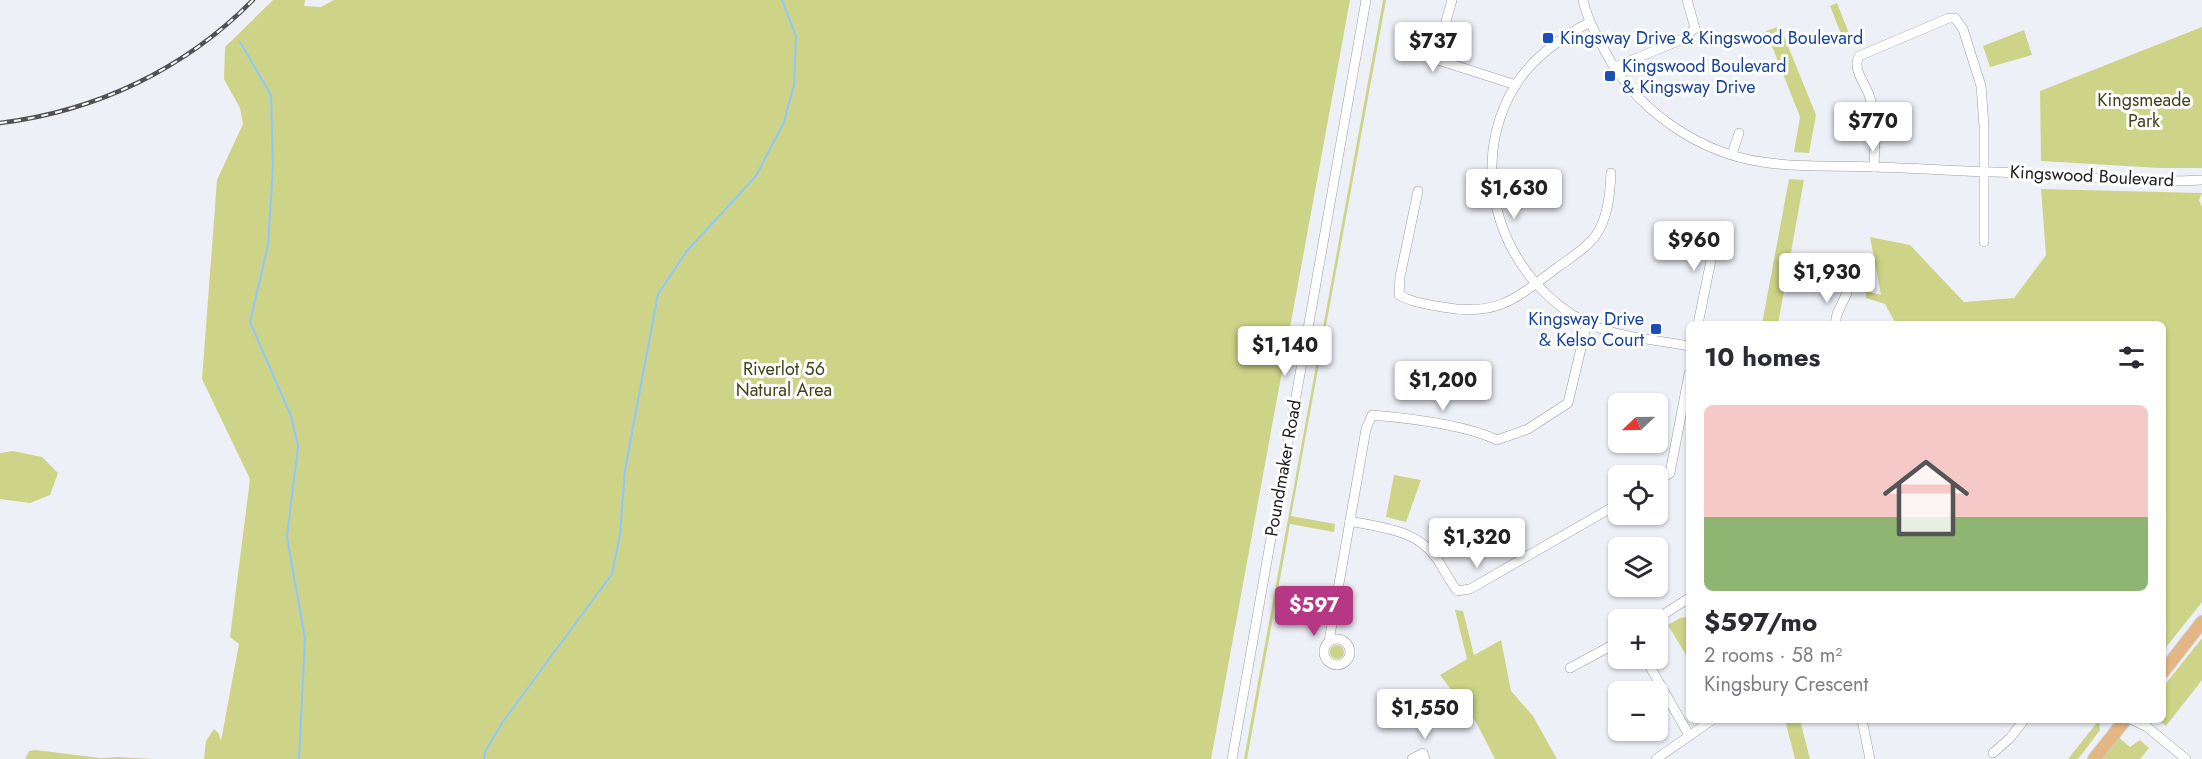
<!DOCTYPE html>
<html lang="en">
<head>
<meta charset="utf-8">
<style>
  :root { --surface:#fff; --page:#f7f7f7; --text:#2b2b33; --muted:#7c7c81; --accent:#b63784 }
  body { margin:0; font-family:Jost,sans-serif; background:var(--page); color:var(--text); height:100vh; display:flex; flex-direction:column; font-size:22px; white-space:nowrap }
  * { box-sizing:border-box; margin:0 }
  p { font-size:20px; color:var(--muted) }
  .icon { flex:none; width:33px; height:33px; fill:none; stroke:currentColor; stroke-width:2; stroke-linecap:round; stroke-linejoin:round }
  .map { position:relative; flex:1; overflow:hidden }
  .drawer { position:absolute; left:1686px; top:321px; width:480px; height:402px; display:flex; flex-direction:column; background:var(--surface); border-radius:9px; box-shadow:0 2px 4px #0004 }
  .drawer>* { flex:none }
  .needle { width:39px; rotate:248deg }
  .fabs { position:absolute; left:1608px; top:393px; display:grid; gap:12px }
  .fabs a { display:grid; place-items:center; width:60px; height:60px; border-radius:9px; background:var(--surface); box-shadow:0 2px 4px #0004; font-size:30px }
  .price { position:absolute; translate:-50% -51px; padding:0 14px; border-radius:6px; background:#fff; color:#222; font-size:20px; line-height:39px; filter:drop-shadow(0 2px 3px #0008) }
  .price::after { content:''; position:absolute; left:50%; top:36px; width:18px; height:14px; margin-left:-9px; background:inherit; clip-path:polygon(0 0,100% 0,50% 100%) }
  .price.current { background:var(--accent); color:#fff }
  ul { padding:0; list-style:none }
  li { display:grid; align-content:center; gap:12px; height:318px; padding:0 18px }
  li span { display:grid; place-items:center; height:186px; border-radius:9px; color:#555 }
  li>.icon { margin-inline-start:auto }
  span .icon { width:108px; height:108px; fill:#fffc; stroke-width:1 }
  li b { font-size:26px }
  h2 { display:flex; justify-content:space-between; align-items:center; height:72px; padding:0 18px; font-size:26px }
  .map>svg:first-child { display:block }
  .green { fill:#cdd488 }
  .lines { fill:none; stroke-linecap:round; stroke-linejoin:round }
  .stream { stroke:#8cc8ff; stroke-width:2 }
  .minor-casing { stroke:#9b9ca4; stroke-width:10 }
  .major-casing { stroke:#cececf; stroke-width:14 }
  .minor { stroke:#fff; stroke-width:9 }
  .major { stroke:#e3b683; stroke-width:12 }
  .rail-casing { stroke:#505155; stroke-width:4.5 }
  .rail { stroke:#fff; stroke-width:2; stroke-dasharray:7; stroke-linecap:butt }
  .transit-dot { fill:#1a4fb4; stroke:#fff; stroke-width:2 }
  .labels { text-anchor:middle; stroke-width:6; stroke-linejoin:round; paint-order:stroke }
  .transit-label { font-size:18px; fill:#164399; stroke:#fff; text-anchor:start }
  .park-label { font-size:18px; fill:#40431a; stroke:#fff }
  .street-label { font-size:18px; fill:#202023; stroke:#fff }
</style>
</head>
<body>
<div class="map">
<svg width="2202" height="759" viewBox="0 0 2202 759">
  <rect width="100%" height="100%" fill="#eef0f8"/>
  <g class="green">
    <polygon points="273,0 305,0 304,6 321,7 334,0 1350,0 1211,759 204,759 206,741 214,729 219,734 221,741 239,644 230,637 250,479 202,379 217,180 243,124 240,108 224,79 225,47"/>
    <polygon points="1383,0 1386,0 1291,516 1335,524 1334,532 1290,524 1247,759 1244,759"/>
    <polygon points="1837,3 1852,41 1845,44 1830,6"/>
    <polygon points="1780,26 1816,115 1809,153 1794,152 1800,117 1766,31"/>
    <polygon points="2202,27 2202,168 2160,168 2041,161 2040,91"/>
    <polygon points="2024,30 2032,55 1990,67 1983,46"/>
    <polygon points="1789,179 1804,180 1778,324 1762,324"/>
    <polygon points="2041,189 2202,193 2199,200 2202,207 2202,602 2163,651 2163,324 1896,324 1885,304 1866,298 1866,291 1881,295 1870,237 1910,245 1964,302 2014,298 2046,255"/>
    <polygon points="13,451 42,457 58,473 50,495 30,503 0,499 0,453"/>
    <polygon points="1394,475 1421,480 1406,522 1386,517"/>
    <polygon points="1455,610 1463,611 1474,655 1501,640 1511,691 1533,716 1557,759 1495,759 1476,722 1440,675 1467,659"/>
    <polygon points="1689,617 1689,660 1668,625 1680,618"/>
    <polygon points="2202,638 2202,680 2166,726 2159,720 2163,720 2163,687"/>
    <circle cx="1337" cy="652" r="7"/>
    <polygon points="1785,720 1800,720 1810,759 1795,759"/>
    <polygon points="2099,720 2100,730 2078,759 2068,759"/>
    <polygon points="2118,737 2130,747 2140,740 2149,748 2140,759 2101,759"/>
    <polygon points="35,750 101,758 118,757 153,759 25,759 29,751"/>
  </g>
  <g class="lines">
    <g class="stream">
      <polyline points="240,42 271,95 273,167 268,245 250,322 291,416 298,446 287,537 305,639 299,759"/>
      <polyline points="484,759 485,752 502,723 612,574 620,535 625,470 658,294 686,252 756,176 784,122 794,85 796,36 782,0"/>
    </g>
    <defs>
      <g id="minor">
        <polyline points="1452,0 1440,43 1438,60 1516,85"/>
        <path d="M1583 0C1588 22 1600 42 1611 62 1643 114 1701 153 1762 162 1799 168 1837 165 1875 167 1914 168 1954 171 1993 172 2063 174 2133 184 2202 180"/>
        <path d="M1590 22C1562 37 1532 58 1515 86 1464 170 1502 280 1587 323 1615 337 1658 340 1689 346"/>
        <polyline points="1615,67 1683,39 1695,28 1687,0"/>
        <polyline points="1732,154 1739,133"/>
        <path d="M1874 167C1875 143 1877 118 1869 95 1865 83 1852 69 1859 56L1949 18H1955L1963 29 1981 86 1984 126V242"/>
        <path d="M1418 191 1400 277 1399 295C1413 303 1427 304 1442 307 1498 317 1515 299 1558 267 1570 258 1587 248 1596 235 1608 218 1610 193 1611 173"/>
        <polyline points="1698,324 1718,226"/>
        <polyline points="1835,324 1837,314 1847,293"/>
        <polyline points="1658,481 1670,473 1689,374"/>
        <path d="M1350 521C1382 528 1417 529 1437 559 1444 570 1450 581 1457 591L1470 589 1618 504"/>
        <polyline points="1655,620 1689,598"/>
        <circle cx="1337" cy="652" r="13"/>
        <path d="M1329 641 1366 429 1372 415C1407 418 1466 425 1497 440L1528 429 1568 403 1587 323"/>
        <polyline points="1645,658 1689,735"/>
        <polyline points="1570,668 1618,642"/>
        <polyline points="1862,720 1870,759"/>
        <polyline points="2133,720 2147,727 2186,759"/>
        <polyline points="1993,753 2010,738 2024,720"/>
        <polyline points="1232,759 1366,0"/>
        <polyline points="1412,759 1423,753 1425,759"/>
        <polyline points="1656,759 1712,720"/>
      </g>
      <g id="major">
        <polyline points="2163,672 2202,622"/>
        <polyline points="2094,759 2125,720"/>
      </g>
    </defs>
    <use href="#minor" class="minor-casing"/>
    <use href="#major" class="major-casing"/>
    <use href="#minor" class="minor"/>
    <use href="#major" class="major"/>
    <defs>
      <path id="rail" d="M0 123C97 111 185 69 253 0"/>
    </defs>
    <use href="#rail" class="rail-casing"/>
    <use href="#rail" class="rail"/>
  </g>
  <g class="transit-dot">
    <rect x="1542" y="32" width="12" height="12" rx="3"/>
    <rect x="1604" y="70" width="12" height="12" rx="3"/>
    <rect x="1650" y="323" width="12" height="12" rx="3"/>
  </g>
  <g class="labels">
    <g class="transit-label">
      <text x="1560" y="44">Kingsway Drive &amp; Kingswood Boulevard</text>
      <text x="1622" y="72">Kingswood Boulevard<tspan x="1622" dy="21">&amp; Kingsway Drive</tspan></text>
      <text x="1644" y="325" text-anchor="end">Kingsway Drive<tspan x="1644" dy="21">&amp; Kelso Court</tspan></text>
    </g>
    <g class="park-label">
      <text x="2144" y="106">Kingsmeade<tspan x="2144" dy="21">Park</tspan></text>
      <text x="784" y="375">Riverlot 56<tspan x="784" dy="21">Natural Area</tspan></text>
    </g>
    <g class="street-label">
      <text transform="translate(2092 176) rotate(3)" y="6">Kingswood Boulevard</text>
      <text transform="translate(1283 468) rotate(-80)" y="6">Poundmaker Road</text>
    </g>
  </g>
</svg>
<div class="fabs">
<a><svg class="needle" viewBox="-14 -14 28 28"><path d="M0-13l5 13h-10z" fill="#e53935"/><path d="M0 13l5-13h-10z" fill="#7c7c81"/></svg></a>
<a><svg class="icon" aria-label="locate" viewBox="0 0 24 24"><circle cx="12" cy="12" r="6"/><path d="M12 2v4M12 18v4M2 12h4M18 12h4"/></svg></a>
<a><svg class="icon" aria-label="layers" viewBox="0 0 24 24"><path d="M12 4l9 5-9 5-9-5zM3 14l9 5 9-5"/></svg></a>
<a>+</a>
<a>−</a>
</div>
<b class="price" style="left:1433px;top:73px">$737</b>
<b class="price" style="left:1873px;top:153px">$770</b>
<b class="price" style="left:1514px;top:220px">$1,630</b>
<b class="price" style="left:1694px;top:272px">$960</b>
<b class="price" style="left:1827px;top:304px">$1,930</b>
<b class="price" style="left:1285px;top:377px">$1,140</b>
<b class="price" style="left:1443px;top:412px">$1,200</b>
<b class="price" style="left:1477px;top:569px">$1,320</b>
<b class="price current" style="left:1314px;top:637px">$597</b>
<b class="price" style="left:1425px;top:740px">$1,550</b>
<section class="drawer">
<h2>10 homes<svg class="icon" aria-label="filters" viewBox="0 0 24 24"><path d="M4 7h16M4 17h16"/><circle cx="9" cy="7" r="2"/><circle cx="15" cy="17" r="2"/></svg></h2>
<ul>
<li><span style="background:linear-gradient(#f6c9c9 60%,#8fb573 0)"><svg class="icon" aria-label="home" viewBox="0 0 24 24"><path d="M3 11l9-7 9 7M6 9v11h12V9"/></svg></span><div><b>$597/mo</b><p>2 rooms · 58 m²</p><p>Kingsbury Crescent</p></div></li>
</ul>
</section>
</div>
</body>
</html>
